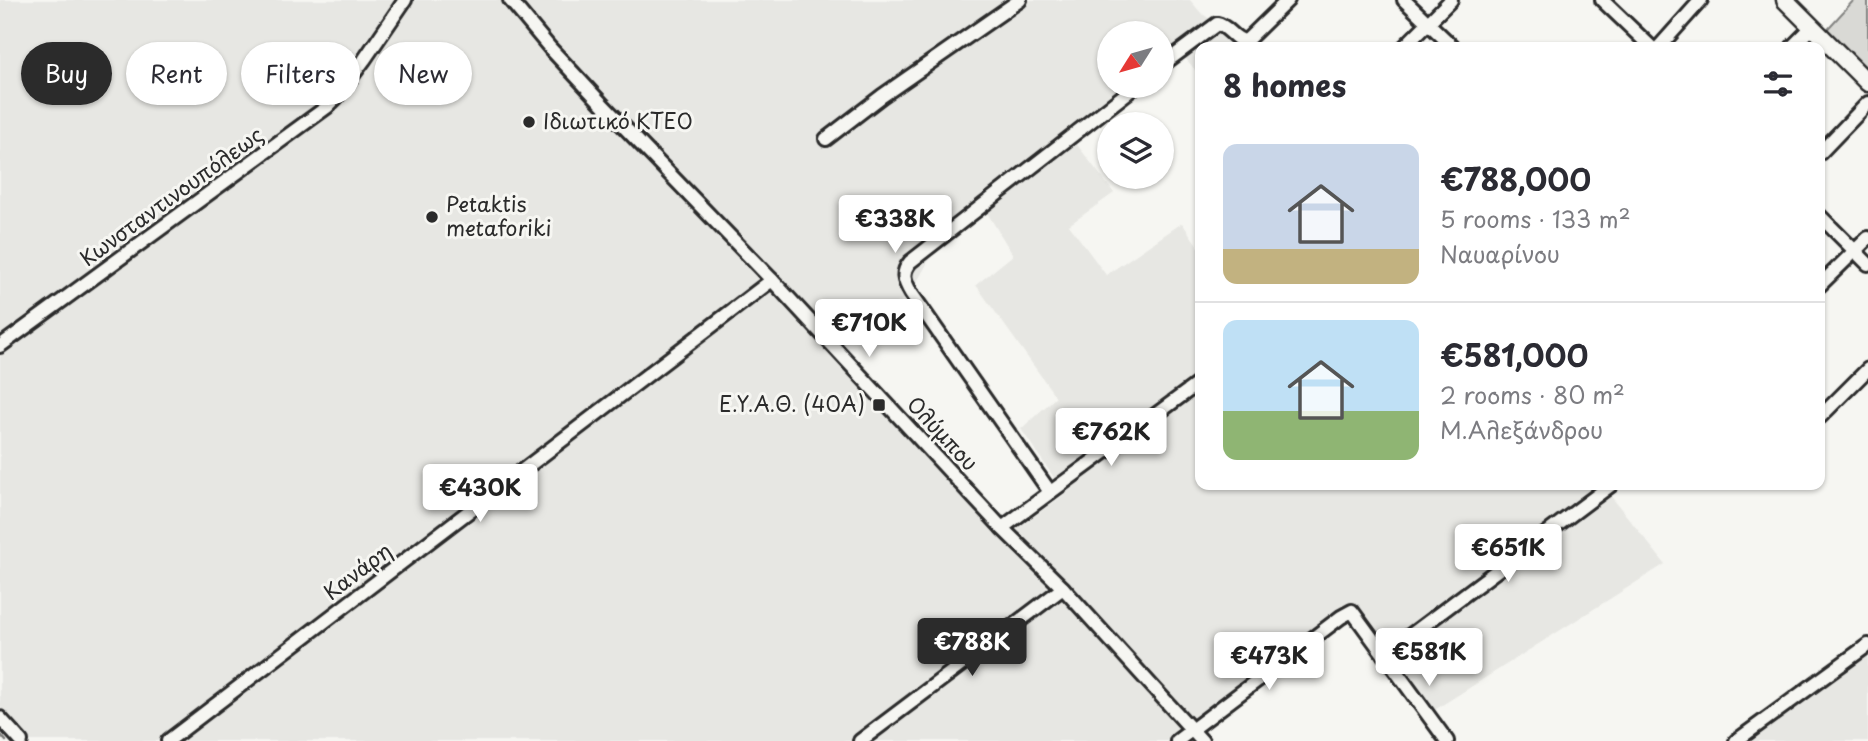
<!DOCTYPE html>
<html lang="en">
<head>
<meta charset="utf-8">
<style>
  :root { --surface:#fff; --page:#f2f2f3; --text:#2b2b33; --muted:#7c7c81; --line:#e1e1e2; --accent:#2b2b2b }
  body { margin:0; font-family:"Playpen Sans",sans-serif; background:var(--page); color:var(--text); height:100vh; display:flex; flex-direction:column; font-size:26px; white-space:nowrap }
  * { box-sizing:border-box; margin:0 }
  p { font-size:23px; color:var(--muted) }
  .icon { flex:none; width:38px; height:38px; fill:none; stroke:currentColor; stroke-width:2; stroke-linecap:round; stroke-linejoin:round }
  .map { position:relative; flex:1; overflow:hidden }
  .side { position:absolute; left:1195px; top:42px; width:630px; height:448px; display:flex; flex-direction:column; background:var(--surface); border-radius:14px; box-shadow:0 2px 5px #0004 }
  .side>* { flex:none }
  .banner { position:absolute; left:21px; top:42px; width:665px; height:63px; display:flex; gap:14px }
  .needle { width:46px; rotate:233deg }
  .buttons { position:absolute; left:1097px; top:21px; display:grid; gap:14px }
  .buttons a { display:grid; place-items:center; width:77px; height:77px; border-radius:50%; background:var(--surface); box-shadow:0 2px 5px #0004; font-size:35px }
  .price { position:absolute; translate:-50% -60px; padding:0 16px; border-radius:7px; background:#fff; color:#222; font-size:23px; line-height:46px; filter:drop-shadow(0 2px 4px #0008) }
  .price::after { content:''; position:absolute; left:50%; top:42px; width:21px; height:16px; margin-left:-10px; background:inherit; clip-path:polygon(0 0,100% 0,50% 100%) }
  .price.current { background:var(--accent); color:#fff }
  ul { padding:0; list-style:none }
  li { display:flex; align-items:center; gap:21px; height:175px; padding:0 28px }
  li+li { border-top:2px solid var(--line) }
  li span { display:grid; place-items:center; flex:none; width:196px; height:140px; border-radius:14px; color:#555 }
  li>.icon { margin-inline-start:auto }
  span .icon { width:84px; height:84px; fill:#fffc; stroke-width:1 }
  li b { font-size:30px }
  h2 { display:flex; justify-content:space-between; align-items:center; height:84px; padding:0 28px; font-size:30px }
  .pill { padding:0 24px; border-radius:32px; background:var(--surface); box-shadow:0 2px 5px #0004; font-size:24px; line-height:63px }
  .pill.current { background:var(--accent); color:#fff }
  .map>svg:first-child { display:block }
  .built { fill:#e7e7e3 }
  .green { fill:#d9d9d5; stroke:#828280; stroke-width:2 }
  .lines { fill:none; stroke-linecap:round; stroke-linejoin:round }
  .stream { stroke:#7a7a78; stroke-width:2.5 }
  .minor-casing { stroke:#2b2b2b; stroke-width:18 }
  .major-casing { stroke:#2b2b2b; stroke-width:21 }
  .minor { stroke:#f6f6f2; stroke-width:12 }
  .major { stroke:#f6f6f2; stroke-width:16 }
  .poi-dot { fill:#2b2b2b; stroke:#f6f6f2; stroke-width:2.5 }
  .labels { text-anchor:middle; stroke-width:6; stroke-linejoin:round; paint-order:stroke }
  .poi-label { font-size:21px; fill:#2b2b2b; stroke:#f6f6f2; text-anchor:start }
  .street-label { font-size:21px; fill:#2b2b2b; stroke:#f6f6f2 }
</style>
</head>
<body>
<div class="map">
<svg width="1868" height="741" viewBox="0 0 1868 741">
  <rect width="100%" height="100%" fill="#f6f6f2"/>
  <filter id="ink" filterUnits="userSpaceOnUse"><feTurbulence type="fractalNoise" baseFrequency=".0143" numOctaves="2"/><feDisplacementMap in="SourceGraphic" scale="14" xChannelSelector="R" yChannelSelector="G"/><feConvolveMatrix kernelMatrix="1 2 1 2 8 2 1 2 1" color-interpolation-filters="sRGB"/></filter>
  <g filter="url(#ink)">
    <g class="built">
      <polygon points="0,0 510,0 1063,588 863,741 21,741 0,718"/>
      <polygon points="512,0 1190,0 1201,13 1210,19 1221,21 1252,47 1200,47 1200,76 1178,49 1162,61 1162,33 1110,33 1110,86 1129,86 952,218 911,293 839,348"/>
      <polygon points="1075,142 1114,193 1069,225 1106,275 1182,223 1200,249 1200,485 1602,485 1665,564 1428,714 1348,604 1194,724 1014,531 1065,494 1021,429 1056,397 976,285 1013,255 986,211"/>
      <polygon points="1061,595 1068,597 1176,716 1178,725 1173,738 1169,741 869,741"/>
      <polygon points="1864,651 1868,657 1868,741 1742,741"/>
    </g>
    <polygon class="green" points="1854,0 1868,0 1868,81 1821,36"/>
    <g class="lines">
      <polyline class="stream" points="0,734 6,741"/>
      <defs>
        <g id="minor">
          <polyline points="510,0 550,48 603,105 772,280 1002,528 1063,588 1202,741"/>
          <polyline points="1404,0 1453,47"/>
          <polyline points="1602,0 1651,47"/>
          <polyline points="1404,47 1451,0"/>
          <polyline points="1659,47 1701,0"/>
          <polyline points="1792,47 1812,27"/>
          <path d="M1162 65 1217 24C1229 26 1234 41 1246 41L1288 0"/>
          <polyline points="826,139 882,96 1020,0"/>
          <polyline points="1820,153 1868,103"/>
          <polyline points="1820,216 1868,264"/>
          <polyline points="1820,285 1868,238"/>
          <polyline points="0,346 327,107 336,98 364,60 405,0"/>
          <polyline points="1820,417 1868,369"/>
          <path d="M1050 492 911 293C904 281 901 273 910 262L1136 86"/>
          <polyline points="1002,528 1200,382"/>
          <polyline points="1384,655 1611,485"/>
          <polyline points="0,718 21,741"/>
          <polyline points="168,741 772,280"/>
          <polyline points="860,741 1063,588"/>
          <polyline points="1177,741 1341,617 1352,611 1447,741"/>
          <polyline points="1736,741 1868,645"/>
        </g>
        <polyline id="major" points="1785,0 1868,83"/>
      </defs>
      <use href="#minor" class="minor-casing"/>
      <use href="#major" class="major-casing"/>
      <use href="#minor" class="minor"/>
      <use href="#major" class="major"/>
    </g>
  </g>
  <g class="poi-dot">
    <circle cx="529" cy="122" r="7"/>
    <circle cx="432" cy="217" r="7"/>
    <rect x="872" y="398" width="14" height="14" rx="3.5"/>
  </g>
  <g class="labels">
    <g class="poi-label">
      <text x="543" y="129">Ιδιωτικό ΚΤΕΟ</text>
      <text x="446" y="212">Petaktis<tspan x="446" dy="24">metaforiki</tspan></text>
      <text x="865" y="412" text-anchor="end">Ε.Υ.Α.Θ. (40Α)</text>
    </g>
    <g class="street-label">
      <text transform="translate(172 197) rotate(-36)" y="7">Κωνσταντινουπόλεως</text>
      <text transform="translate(942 434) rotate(47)" y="7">Ολύμπου</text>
      <text transform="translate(358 572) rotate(-37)" y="7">Κανάρη</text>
    </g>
  </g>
</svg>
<div class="buttons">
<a><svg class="needle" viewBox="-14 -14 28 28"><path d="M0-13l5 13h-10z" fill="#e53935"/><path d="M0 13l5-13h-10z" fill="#7c7c81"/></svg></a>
<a><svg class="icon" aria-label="layers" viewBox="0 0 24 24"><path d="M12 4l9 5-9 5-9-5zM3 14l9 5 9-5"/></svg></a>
</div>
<b class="price" style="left:895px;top:255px">€338K</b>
<b class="price" style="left:869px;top:359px">€710K</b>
<b class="price" style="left:1111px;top:468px">€762K</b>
<b class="price" style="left:480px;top:524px">€430K</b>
<b class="price" style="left:1508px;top:584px">€651K</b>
<b class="price current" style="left:972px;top:678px">€788K</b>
<b class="price" style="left:1429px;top:688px">€581K</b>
<b class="price" style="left:1269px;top:692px">€473K</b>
<div class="banner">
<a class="pill current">Buy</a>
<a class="pill">Rent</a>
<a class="pill">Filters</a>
<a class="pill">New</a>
</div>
<section class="side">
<h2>8 homes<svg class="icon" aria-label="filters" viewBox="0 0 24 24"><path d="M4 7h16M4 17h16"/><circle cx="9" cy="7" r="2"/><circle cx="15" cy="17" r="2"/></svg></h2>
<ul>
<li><span style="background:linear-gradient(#c9d6e8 75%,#c2b280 0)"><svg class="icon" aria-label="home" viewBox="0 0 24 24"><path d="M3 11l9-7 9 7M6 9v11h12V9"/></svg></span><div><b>€788,000</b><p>5 rooms · 133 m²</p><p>Ναυαρίνου</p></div></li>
<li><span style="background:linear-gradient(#bfe0f5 65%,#8fb573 0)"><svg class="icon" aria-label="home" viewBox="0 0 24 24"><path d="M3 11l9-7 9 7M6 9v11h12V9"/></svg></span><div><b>€581,000</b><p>2 rooms · 80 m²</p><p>Μ.Αλεξάνδρου</p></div></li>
</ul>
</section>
</div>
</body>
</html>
